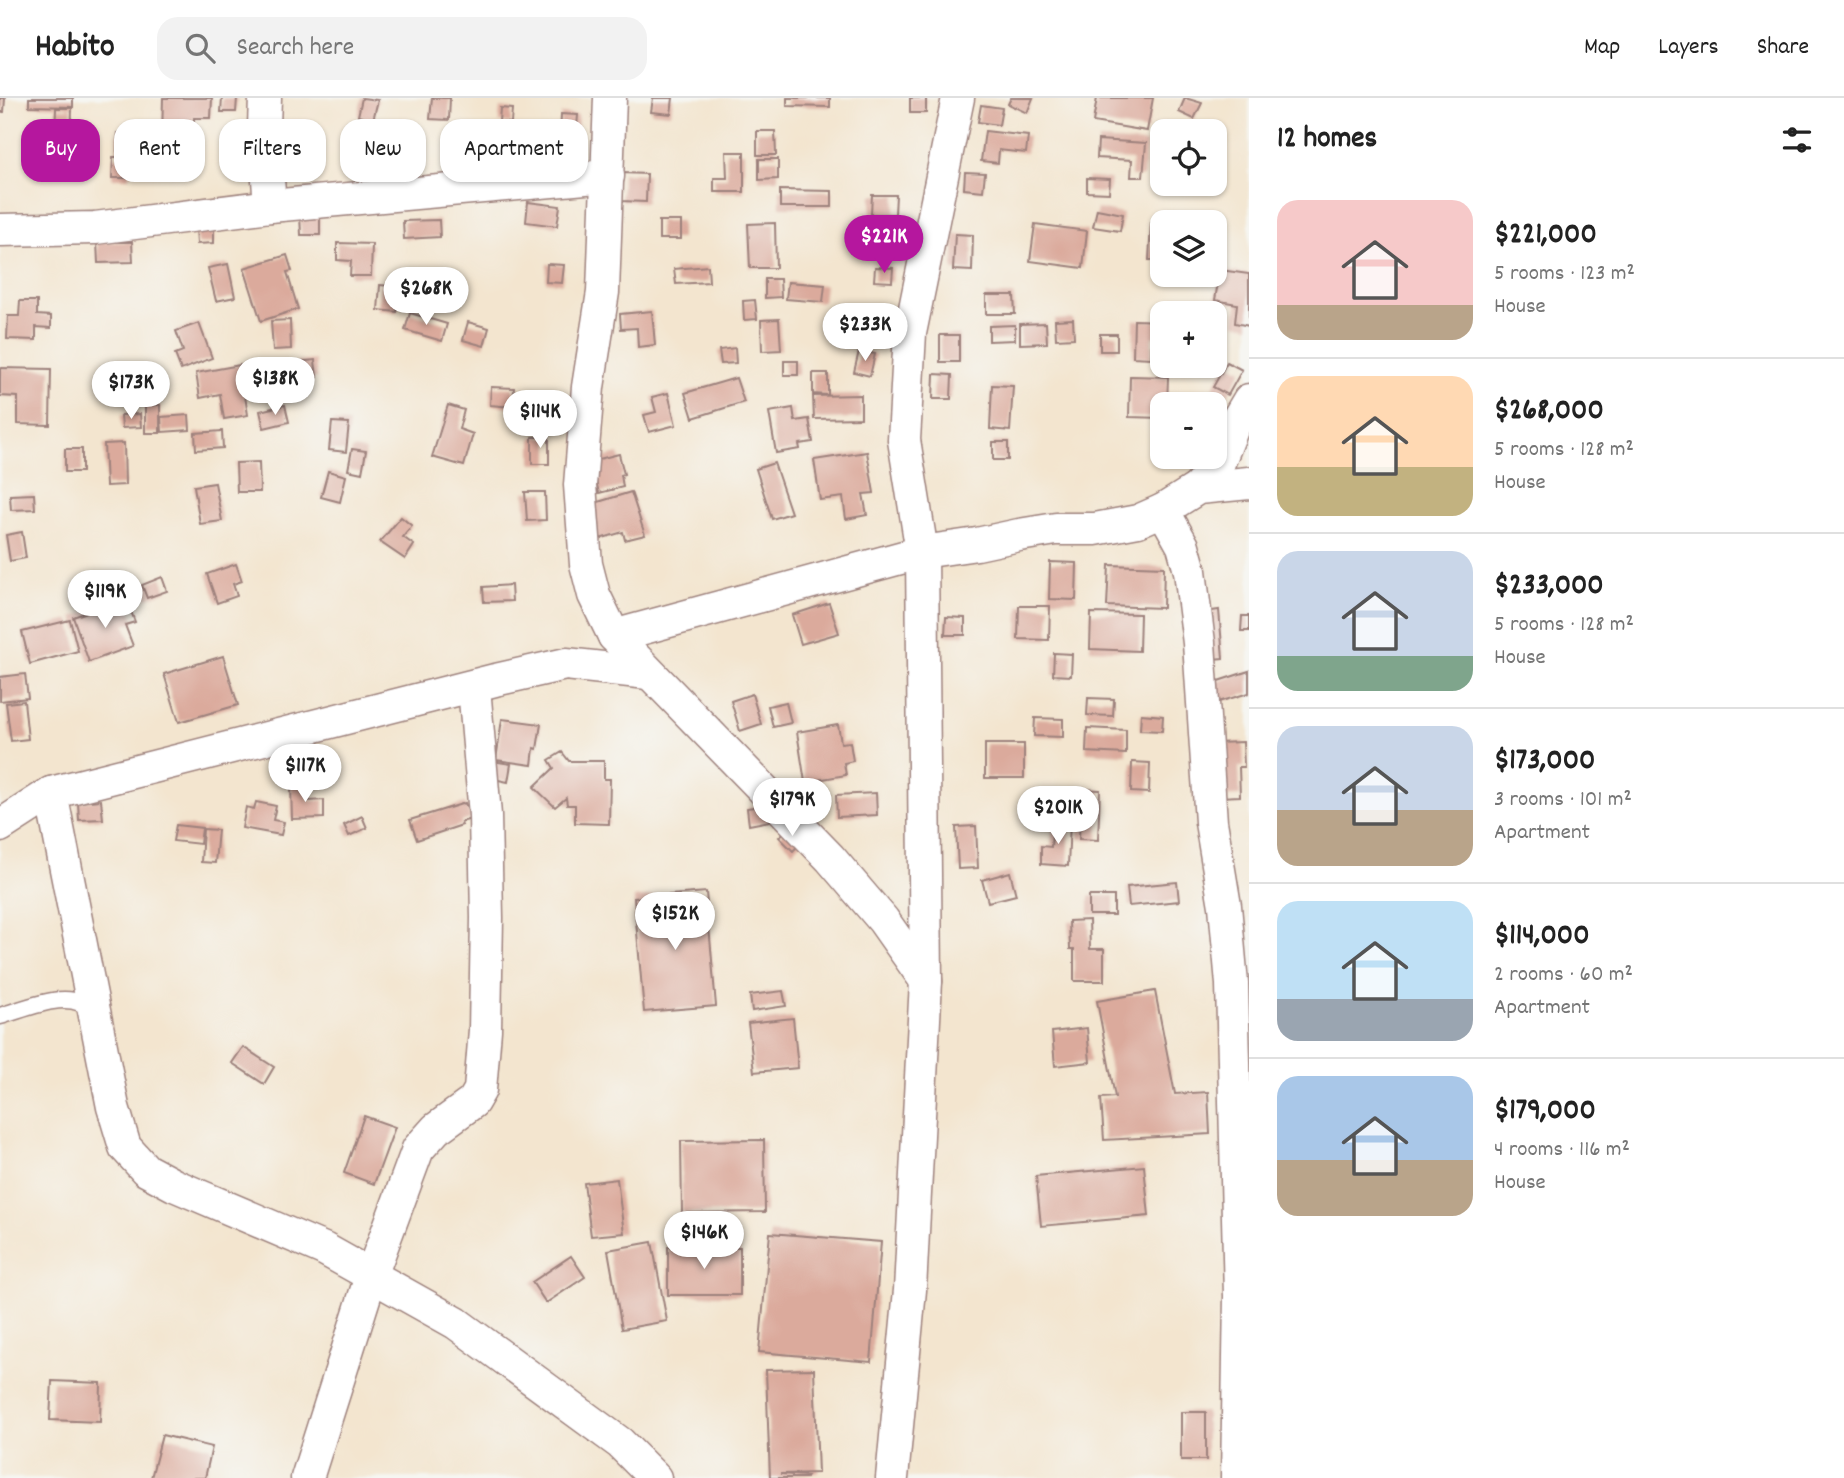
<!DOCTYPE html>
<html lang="en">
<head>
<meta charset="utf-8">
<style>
  :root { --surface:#fff; --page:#f2f2f2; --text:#222; --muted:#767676; --line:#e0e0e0; --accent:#b5179e }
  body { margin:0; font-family:Dekko,sans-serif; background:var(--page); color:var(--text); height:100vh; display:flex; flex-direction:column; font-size:26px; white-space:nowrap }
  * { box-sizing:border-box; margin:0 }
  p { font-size:23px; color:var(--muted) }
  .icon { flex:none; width:38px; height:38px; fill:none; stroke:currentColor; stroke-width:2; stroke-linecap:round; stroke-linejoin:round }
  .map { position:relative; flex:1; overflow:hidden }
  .panel { display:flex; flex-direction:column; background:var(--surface); width:595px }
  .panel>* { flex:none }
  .guide { position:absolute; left:21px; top:21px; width:665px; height:63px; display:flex; gap:14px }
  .controls { position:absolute; left:1150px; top:21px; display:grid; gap:14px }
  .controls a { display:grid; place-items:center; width:77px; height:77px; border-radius:14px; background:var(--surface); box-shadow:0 2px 5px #0004; font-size:35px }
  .price { position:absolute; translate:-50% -60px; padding:0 16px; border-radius:24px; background:#fff; color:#222; font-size:23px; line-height:46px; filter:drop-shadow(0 2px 4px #0008) }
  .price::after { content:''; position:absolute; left:50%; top:42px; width:21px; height:16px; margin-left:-10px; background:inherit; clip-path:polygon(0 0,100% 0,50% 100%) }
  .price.on { background:var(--accent); color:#fff }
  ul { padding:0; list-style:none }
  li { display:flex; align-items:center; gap:21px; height:175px; padding:0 28px }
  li+li { border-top:2px solid var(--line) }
  li span { display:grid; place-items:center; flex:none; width:196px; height:140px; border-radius:21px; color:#555 }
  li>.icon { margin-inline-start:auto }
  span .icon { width:84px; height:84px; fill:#fffc; stroke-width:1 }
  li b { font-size:30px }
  h2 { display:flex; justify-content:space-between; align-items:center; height:84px; padding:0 28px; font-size:30px }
  .tag { padding:0 24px; border-radius:21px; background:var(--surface); box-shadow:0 2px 5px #0004; font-size:24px; line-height:63px }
  .tag.on { background:var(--accent); color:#fff }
  header { display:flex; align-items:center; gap:42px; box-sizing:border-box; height:98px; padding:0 35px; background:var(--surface); border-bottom:2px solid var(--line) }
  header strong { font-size:33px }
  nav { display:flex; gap:38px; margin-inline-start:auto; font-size:24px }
  .search { width:490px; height:63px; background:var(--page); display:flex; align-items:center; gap:18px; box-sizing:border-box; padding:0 24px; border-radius:21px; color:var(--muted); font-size:26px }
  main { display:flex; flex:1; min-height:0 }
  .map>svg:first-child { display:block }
  .building { fill:#dbaa9c }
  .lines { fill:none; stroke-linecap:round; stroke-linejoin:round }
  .lane-casing { stroke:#9e827d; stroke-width:19 }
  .street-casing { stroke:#9e827d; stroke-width:35 }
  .lane { stroke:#fff; stroke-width:16 }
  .street { stroke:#fff; stroke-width:32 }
</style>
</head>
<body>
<header>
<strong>Habito</strong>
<div class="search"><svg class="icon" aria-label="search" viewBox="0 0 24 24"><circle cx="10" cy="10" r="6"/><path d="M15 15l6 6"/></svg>Search here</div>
<nav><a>Map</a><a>Layers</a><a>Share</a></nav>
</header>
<main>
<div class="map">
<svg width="1249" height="1380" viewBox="0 0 1249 1380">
  <rect width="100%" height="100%" fill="#f6f6f2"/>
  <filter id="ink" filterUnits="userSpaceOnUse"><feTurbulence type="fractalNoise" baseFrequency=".0143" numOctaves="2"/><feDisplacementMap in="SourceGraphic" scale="14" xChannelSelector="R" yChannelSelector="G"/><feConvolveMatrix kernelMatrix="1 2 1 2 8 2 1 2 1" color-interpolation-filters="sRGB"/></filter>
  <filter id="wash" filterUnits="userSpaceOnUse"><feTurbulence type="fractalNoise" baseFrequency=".00686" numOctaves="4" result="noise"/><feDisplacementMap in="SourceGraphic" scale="28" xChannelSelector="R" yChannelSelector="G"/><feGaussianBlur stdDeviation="1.57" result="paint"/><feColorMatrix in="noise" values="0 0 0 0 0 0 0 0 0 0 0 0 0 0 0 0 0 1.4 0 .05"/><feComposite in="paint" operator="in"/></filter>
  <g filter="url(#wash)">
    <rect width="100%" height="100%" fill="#f3e5cf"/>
    <g id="blocks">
      <g class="building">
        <polygon points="0,0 5,0 4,14 0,14"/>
        <polygon points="29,0 73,0 73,9 29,8"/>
        <polygon points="163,0 212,0 211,20 194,20 193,42 162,41"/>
        <polygon points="222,0 237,0 236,14 221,14"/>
        <polygon points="362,0 378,2 373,22 358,18"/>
        <polygon points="432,0 450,0 449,22 430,21"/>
        <polygon points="653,0 673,0 671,16 651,14"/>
        <polygon points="787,0 830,0 830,9 787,8"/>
        <rect x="910" y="0" width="16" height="15"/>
        <polygon points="1011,0 1033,0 1027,15 1008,6"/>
        <polygon points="1097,0 1153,0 1147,33 1093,24"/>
        <polygon points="1185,0 1202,5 1194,21 1179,14"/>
        <polygon points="981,7 1002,10 999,27 978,24"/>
        <polygon points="56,10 72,10 71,42 55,42"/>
        <polygon points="500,10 512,11 511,25 499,24"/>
        <polygon points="561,16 578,17 576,42 560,41"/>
        <polygon points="757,33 775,33 776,57 757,57"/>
        <polygon points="985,33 1028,38 1026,55 999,52 998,65 981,63"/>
        <polygon points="118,35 133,36 132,54 117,53"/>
        <polygon points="241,37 259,37 258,81 240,80"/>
        <polygon points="1098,42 1146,45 1143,79 1131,79 1132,62 1097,60"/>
        <polygon points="726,54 744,54 744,94 714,94 714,80 727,80"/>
        <polygon points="113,59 130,59 129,80 112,80"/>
        <polygon points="759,61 778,61 778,81 759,82"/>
        <polygon points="965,74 985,75 983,93 964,91"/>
        <polygon points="622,75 647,76 646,104 621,103"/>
        <polygon points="1087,80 1110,81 1109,95 1087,94"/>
        <polygon points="780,92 832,93 832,109 780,109"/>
        <polygon points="872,97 896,97 895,116 871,116"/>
        <polygon points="528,104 560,108 557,128 526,124"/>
        <polygon points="1097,111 1123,116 1120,133 1093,129"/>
        <polygon points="320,116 320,137 301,137 300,117"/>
        <polygon points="439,122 440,139 404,141 403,123"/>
        <rect x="659" y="123" width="22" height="18"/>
        <polygon points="775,125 776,170 750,170 748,126"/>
        <polygon points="1151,125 1162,126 1162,162 1149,162"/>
        <polygon points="1035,126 1087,133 1083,170 1030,163"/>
        <polygon points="214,128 214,145 197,146 196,129"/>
        <polygon points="955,136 973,137 972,173 953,172"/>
        <polygon points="97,144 132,144 133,164 98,165"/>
        <polygon points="337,145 372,146 371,178 350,178 351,163 337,162"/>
        <polygon points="287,157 292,173 287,174 298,211 261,223 244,170"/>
        <polygon points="228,166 235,199 216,203 208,170"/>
        <polygon points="547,166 564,167 562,185 546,184"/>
        <polygon points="708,168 709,184 676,186 674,171"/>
        <polygon points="875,169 893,170 892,184 874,183"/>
        <polygon points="1220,172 1249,176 1249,228 1235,225 1237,206 1215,202"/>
        <polygon points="765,181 780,181 781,199 765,200"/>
        <polygon points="788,184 825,187 823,204 786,201"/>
        <polygon points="380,187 400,189 397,214 378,212"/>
        <polygon points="986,197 1014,197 1015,216 986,216"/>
        <polygon points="755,202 757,221 744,222 743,203"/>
        <polygon points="20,203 37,203 37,217 51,218 51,230 36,229 36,242 7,241 8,218 19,218"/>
        <polygon points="652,213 655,247 638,249 637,230 621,231 620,216"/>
        <polygon points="410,215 447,226 442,243 405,232"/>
        <polygon points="779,221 781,252 762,253 761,222"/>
        <polygon points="1073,221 1074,240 1056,241 1055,222"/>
        <polygon points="290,222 291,251 273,252 271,223"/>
        <polygon points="1134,222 1162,223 1162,239 1152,239 1151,260 1133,259"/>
        <polygon points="468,224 489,230 484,248 463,242"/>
        <polygon points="199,225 212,260 181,272 175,256 183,253 176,233"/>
        <polygon points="1046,225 1047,245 1020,246 1020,226"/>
        <polygon points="1015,227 1015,242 989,243 989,228"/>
        <rect x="1100" y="236" width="17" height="17"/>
        <rect x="940" y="237" width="19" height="27"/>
        <polygon points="735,250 736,265 721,266 719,252"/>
        <polygon points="859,253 875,256 870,278 854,274"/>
        <polygon points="315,262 317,280 299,281 297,264"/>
        <rect x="784" y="263" width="14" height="14"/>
        <polygon points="1227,264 1242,272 1228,297 1213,289"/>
        <polygon points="240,267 248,317 224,321 220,296 200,300 196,275"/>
        <polygon points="141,268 142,287 124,289 122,270"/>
        <polygon points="0,270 51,271 50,327 18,326 18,299 0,298"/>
        <polygon points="813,275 828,275 828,297 813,296"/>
        <polygon points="934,276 952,277 951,301 933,301"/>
        <polygon points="1130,278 1168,279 1167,306 1162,306 1162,320 1129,319"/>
        <polygon points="736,280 744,304 693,320 685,295"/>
        <polygon points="992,287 1013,288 1010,333 990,331"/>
        <polygon points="491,289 514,290 513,309 490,307"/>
        <polygon points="668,295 676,327 649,334 644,317 656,314 652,299"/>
        <polygon points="861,297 861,320 814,321 813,298"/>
        <polygon points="1205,299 1215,303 1213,306 1202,306"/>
        <rect x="145" y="307" width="15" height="28"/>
        <polygon points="285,307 289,324 264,330 260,313"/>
        <polygon points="448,307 464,312 459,331 473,336 464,368 432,359"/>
        <polygon points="793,310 795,323 809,321 813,344 799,346 800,351 776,355 769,314"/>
        <polygon points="140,316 141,329 122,330 121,317"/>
        <polygon points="189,317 190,332 162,334 161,319"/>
        <polygon points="332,324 349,325 346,354 329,352"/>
        <polygon points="222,333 223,350 196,352 195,335"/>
        <rect x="532" y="339" width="17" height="27"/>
        <rect x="993" y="344" width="15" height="18"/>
        <polygon points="124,345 125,387 106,388 104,346"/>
        <rect x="65" y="351" width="17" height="23"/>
        <polygon points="352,351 366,353 362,375 348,372"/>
        <polygon points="867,354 874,395 863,396 867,417 846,421 843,399 820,402 814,362"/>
        <polygon points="619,356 624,376 621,377 623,389 599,395 591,363"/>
        <polygon points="259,364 260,394 237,394 236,365"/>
        <polygon points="774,365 791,415 772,421 756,371"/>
        <polygon points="328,373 346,378 340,404 321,399"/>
        <polygon points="215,385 222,423 200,426 194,388"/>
        <polygon points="525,394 545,394 546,422 527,423"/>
        <polygon points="631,394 645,437 625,442 623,434 596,442 585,408"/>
        <polygon points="34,396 35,411 11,412 10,397"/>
        <polygon points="401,419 412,428 403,439 414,447 405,461 380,444"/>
        <polygon points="22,434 26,460 10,463 6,437"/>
        <polygon points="1050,464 1077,465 1076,502 1049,501"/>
        <polygon points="236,466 242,483 233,486 237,498 217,505 207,476"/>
        <polygon points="1109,467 1164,469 1163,510 1107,508"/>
        <polygon points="162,479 167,493 147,500 142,487"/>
        <polygon points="511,487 512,503 484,504 483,489"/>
        <polygon points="126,500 135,524 125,527 133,548 89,564 73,519"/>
        <polygon points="829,505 839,535 801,546 792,517"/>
        <polygon points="1019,508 1050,508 1049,542 1018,541"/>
        <polygon points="1219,512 1223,560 1202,562 1198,515"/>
        <polygon points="1091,515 1140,516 1139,553 1090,551"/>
        <polygon points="1242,518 1249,518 1249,533 1241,533"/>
        <polygon points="946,519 965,520 965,537 945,537"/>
        <polygon points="70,522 78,553 30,566 22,534"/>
        <polygon points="1054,555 1072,556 1071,578 1053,577"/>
        <polygon points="223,558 238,607 179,624 164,576"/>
        <polygon points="1249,573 1249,595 1215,605 1209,586"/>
        <polygon points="25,576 28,600 0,603 0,579"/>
        <polygon points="752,596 761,626 740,633 731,603"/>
        <polygon points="1088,600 1114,601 1113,618 1087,617"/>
        <polygon points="24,603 28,641 11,643 6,605"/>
        <polygon points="786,604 791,625 773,629 768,608"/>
        <polygon points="1141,616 1163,618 1162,633 1140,632"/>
        <polygon points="1035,620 1063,621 1063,639 1034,638"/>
        <polygon points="502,621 541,626 537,651 534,650 532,667 496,662"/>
        <polygon points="838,627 841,645 850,644 853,663 844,665 846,677 805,684 797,634"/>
        <polygon points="1087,630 1126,632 1126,656 1086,654"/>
        <polygon points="1243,644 1244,669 1239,669 1240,698 1219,699 1217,645"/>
        <rect x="985" y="646" width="39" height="34"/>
        <polygon points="562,654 569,663 604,663 604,681 610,681 609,726 575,725 575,707 567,707 566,700 555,709 534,689 554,670 549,662"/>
        <polygon points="492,663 511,666 508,684 489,680"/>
        <polygon points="1132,664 1150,665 1149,695 1131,694"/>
        <polygon points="291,687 308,687 309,703 324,702 324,720 292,721"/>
        <polygon points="1081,691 1100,692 1098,742 1079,741"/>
        <polygon points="876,695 877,717 837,719 836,697"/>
        <polygon points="101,702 103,721 79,722 78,704"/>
        <polygon points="256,704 276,708 273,722 284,724 281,737 242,730 246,709 254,711"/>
        <polygon points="465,705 471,721 461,724 462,727 417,742 410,722"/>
        <polygon points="1060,705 1072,705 1072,722 1059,722"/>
        <polygon points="768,707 770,723 749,727 747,710"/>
        <polygon points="362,718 367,730 349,738 344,727"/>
        <polygon points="1053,723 1070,724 1068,768 1041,766 1041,748 1051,749"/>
        <polygon points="176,727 202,730 200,746 173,743"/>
        <polygon points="791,728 804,741 793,753 779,739"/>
        <polygon points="976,728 978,770 958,771 956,729"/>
        <polygon points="203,731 218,732 215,765 201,764"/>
        <polygon points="1010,774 1016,797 988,804 982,782"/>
        <polygon points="1177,784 1179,803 1129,808 1127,789"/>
        <polygon points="706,794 716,908 644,914 634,800"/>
        <rect x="1089" y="798" width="25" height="19"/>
        <polygon points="1089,822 1090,851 1104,851 1104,883 1074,883 1074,851 1070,851 1069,823"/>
        <polygon points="783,893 786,908 752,913 750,897"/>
        <polygon points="1155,893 1175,996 1208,994 1210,1036 1104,1042 1101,1000 1115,999 1097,903"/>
        <polygon points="793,920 798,970 754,974 748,925"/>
        <polygon points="1087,930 1090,964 1055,968 1052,934"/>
        <polygon points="243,949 274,969 264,986 232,965"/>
        <polygon points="364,1018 395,1029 374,1086 344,1075"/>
        <polygon points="764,1042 765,1114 682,1115 681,1043"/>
        <polygon points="1144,1068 1149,1118 1041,1128 1036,1078"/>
        <polygon points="617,1081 624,1135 591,1138 584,1085"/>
        <polygon points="770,1135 881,1144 871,1264 759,1254"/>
        <polygon points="652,1144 667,1223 622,1231 608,1152"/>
        <rect x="668" y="1149" width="72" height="48"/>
        <polygon points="571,1158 585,1179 546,1205 532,1184"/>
        <polygon points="814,1271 818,1375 780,1376 807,1378 806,1380 770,1380 766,1272"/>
        <polygon points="52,1283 101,1285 100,1324 50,1322"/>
        <rect x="1181" y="1314" width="25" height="48"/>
        <polygon points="162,1337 212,1349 205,1380 151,1380"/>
      </g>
    </g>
  </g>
  <g filter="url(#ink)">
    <use href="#blocks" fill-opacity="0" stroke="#9e827d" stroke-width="2"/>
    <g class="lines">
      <defs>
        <path id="lane" d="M0 918C26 911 73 888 92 914"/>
        <g id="street">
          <polyline points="265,0 264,28 270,108"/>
          <polyline points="610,0 603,194 588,289 580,387 586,466 594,497 614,538 830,760 883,822 926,883"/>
          <polyline points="0,132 95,130 270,108 608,78"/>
          <polyline points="1198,390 1219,364 1233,329 1249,302"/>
          <polyline points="1163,412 1183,448 1190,473 1199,545 1211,724 1225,808 1232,886 1240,1198 1237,1380"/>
          <polyline points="614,538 922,454 977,446 1019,437 1056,431 1095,431 1138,423 1163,412 1198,390 1249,385"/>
          <polyline points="51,695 113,1009 125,1049 146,1072 174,1087 324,1151 456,1225 620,1345 655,1380"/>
          <polyline points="0,728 51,695 495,582 566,566 648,575"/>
          <polyline points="307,1380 371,1178 418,1051 436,1031 473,1004 480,992 485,932 487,820 485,717 474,589"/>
          <polyline points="892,1380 910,1192 926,883 922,454 904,342 910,235 958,0"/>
        </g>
      </defs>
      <use href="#lane" class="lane-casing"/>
      <use href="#street" class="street-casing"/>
      <use href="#lane" class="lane"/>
      <use href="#street" class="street"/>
    </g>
  </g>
</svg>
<div class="controls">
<a><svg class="icon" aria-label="locate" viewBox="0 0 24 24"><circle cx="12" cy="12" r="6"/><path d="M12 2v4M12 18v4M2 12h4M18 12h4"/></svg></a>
<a><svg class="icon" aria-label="layers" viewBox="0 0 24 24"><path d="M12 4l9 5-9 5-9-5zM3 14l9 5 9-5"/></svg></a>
<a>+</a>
<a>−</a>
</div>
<b class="price on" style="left:884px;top:177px">$221K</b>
<b class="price" style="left:426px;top:229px">$268K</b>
<b class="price" style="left:865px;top:265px">$233K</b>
<b class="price" style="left:275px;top:319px">$138K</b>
<b class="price" style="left:131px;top:323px">$173K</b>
<b class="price" style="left:540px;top:352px">$114K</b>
<b class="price" style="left:105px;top:532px">$119K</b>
<b class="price" style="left:305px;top:706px">$117K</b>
<b class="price" style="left:792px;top:740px">$179K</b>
<b class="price" style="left:1058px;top:748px">$201K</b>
<b class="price" style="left:675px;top:854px">$152K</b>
<b class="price" style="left:704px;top:1173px">$146K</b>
<div class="guide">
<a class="tag on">Buy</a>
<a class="tag">Rent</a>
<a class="tag">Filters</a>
<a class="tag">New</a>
<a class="tag">Apartment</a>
</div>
</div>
<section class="panel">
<h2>12 homes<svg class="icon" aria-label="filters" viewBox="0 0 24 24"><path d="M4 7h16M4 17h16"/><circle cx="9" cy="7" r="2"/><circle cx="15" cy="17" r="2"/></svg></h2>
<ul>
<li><span style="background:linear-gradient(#f6c9c9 75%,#b9a48a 0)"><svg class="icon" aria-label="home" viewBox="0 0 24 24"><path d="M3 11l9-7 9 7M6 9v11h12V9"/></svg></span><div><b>$221,000</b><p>5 rooms · 123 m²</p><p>House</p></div></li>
<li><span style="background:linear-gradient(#ffd9b3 65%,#c2b280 0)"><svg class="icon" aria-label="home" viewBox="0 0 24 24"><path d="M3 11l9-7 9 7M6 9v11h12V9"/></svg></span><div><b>$268,000</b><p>5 rooms · 128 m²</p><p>House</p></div></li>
<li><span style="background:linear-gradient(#c9d6e8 75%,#7fa58c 0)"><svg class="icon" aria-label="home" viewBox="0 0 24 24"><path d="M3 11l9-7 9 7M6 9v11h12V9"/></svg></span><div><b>$233,000</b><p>5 rooms · 128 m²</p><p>House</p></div></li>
<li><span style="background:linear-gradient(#c9d6e8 60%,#b9a48a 0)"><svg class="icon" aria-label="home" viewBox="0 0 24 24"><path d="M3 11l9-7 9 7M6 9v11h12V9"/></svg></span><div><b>$173,000</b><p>3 rooms · 101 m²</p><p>Apartment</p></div></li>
<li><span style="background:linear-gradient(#bfe0f5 70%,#9aa5b1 0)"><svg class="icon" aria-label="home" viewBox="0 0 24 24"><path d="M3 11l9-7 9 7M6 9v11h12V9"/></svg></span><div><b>$114,000</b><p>2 rooms · 60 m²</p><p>Apartment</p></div></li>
<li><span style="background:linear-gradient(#a9c7e8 60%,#b9a48a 0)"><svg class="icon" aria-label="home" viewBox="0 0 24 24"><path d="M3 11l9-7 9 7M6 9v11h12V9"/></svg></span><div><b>$179,000</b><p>4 rooms · 116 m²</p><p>House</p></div></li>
</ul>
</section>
</main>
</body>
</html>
